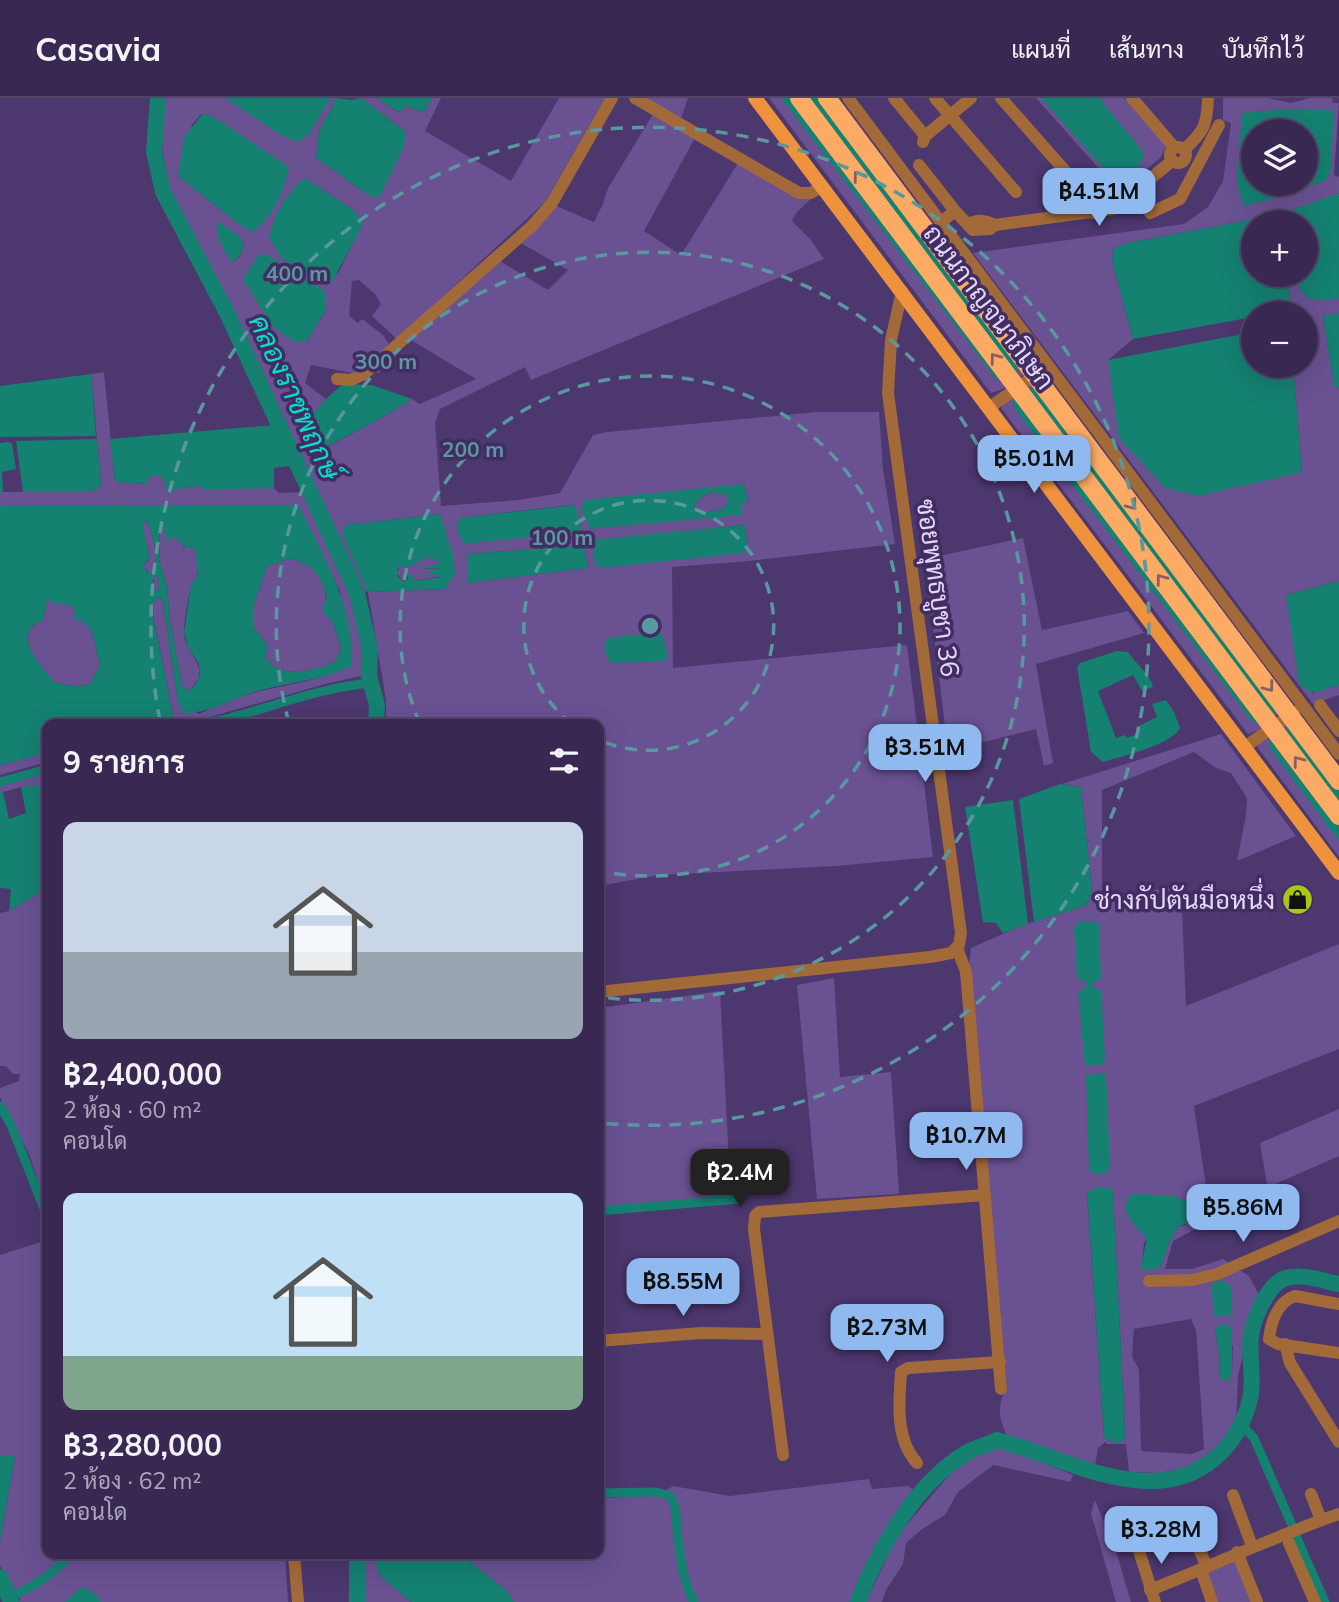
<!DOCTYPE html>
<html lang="th">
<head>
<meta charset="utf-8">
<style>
  :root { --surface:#392952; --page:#44355c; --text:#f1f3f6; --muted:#aba6b8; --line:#534569; --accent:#90b9f0 }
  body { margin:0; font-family:Mulish,Sarabun,sans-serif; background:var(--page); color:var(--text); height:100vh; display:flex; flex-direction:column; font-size:26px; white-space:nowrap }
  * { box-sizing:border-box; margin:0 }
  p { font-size:23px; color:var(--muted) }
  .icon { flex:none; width:38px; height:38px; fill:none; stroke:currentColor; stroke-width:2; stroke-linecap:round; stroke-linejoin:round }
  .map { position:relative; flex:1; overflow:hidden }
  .drawer { position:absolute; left:42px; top:621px; width:562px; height:840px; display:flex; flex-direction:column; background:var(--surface); border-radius:14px; box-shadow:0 7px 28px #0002,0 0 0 2px var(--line) }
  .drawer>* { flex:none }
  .controls { position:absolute; left:1241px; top:21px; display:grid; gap:14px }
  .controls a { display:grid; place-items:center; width:77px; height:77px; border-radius:50%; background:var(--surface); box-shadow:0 7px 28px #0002,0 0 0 2px var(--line); font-size:35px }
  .price { position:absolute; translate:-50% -60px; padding:0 16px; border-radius:14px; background:var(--accent); color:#111; font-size:23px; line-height:46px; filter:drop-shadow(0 2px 4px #0008) }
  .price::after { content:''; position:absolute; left:50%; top:42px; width:21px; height:16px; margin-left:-10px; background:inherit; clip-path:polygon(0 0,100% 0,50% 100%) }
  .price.current { background:#222; color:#fff }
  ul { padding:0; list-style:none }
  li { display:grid; align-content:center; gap:14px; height:371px; padding:0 21px }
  li span { display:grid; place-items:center; height:217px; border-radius:14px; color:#555 }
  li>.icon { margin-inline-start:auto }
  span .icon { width:126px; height:126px; fill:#fffc; stroke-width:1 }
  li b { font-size:30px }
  h2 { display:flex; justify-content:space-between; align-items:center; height:84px; padding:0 21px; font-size:30px }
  header { display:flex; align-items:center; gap:42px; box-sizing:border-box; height:98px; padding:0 35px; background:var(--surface); border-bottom:2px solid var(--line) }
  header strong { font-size:33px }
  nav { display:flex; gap:38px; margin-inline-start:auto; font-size:24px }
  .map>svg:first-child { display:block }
  .green { fill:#695192; fill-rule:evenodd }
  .water { fill:#148171; fill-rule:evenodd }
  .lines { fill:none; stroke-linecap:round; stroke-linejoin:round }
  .canal { stroke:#148171; stroke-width:9 }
  .river { stroke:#148171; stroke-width:16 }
  .minor { stroke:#a36a39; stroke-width:12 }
  .major { stroke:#ee923d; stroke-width:14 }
  .highway-bridge { stroke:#fcaa64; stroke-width:18 }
  .oneway { stroke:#8c5e63 }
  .ring { fill:none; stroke:#59989f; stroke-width:3.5; stroke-dasharray:12 9 }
  .labels { text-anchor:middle; stroke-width:7; stroke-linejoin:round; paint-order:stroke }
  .street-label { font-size:26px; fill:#e2d8f9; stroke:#422c62 }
  .poi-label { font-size:26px; fill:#e2d8f9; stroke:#422c62; text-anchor:end }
  .water-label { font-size:28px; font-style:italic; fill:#00e3c8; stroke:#422c62 }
  .centre { fill:#59989f; stroke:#422c62; stroke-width:3.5 }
  .ring-label { font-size:21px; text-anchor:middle; font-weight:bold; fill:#59989f; stroke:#422c62; stroke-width:7; stroke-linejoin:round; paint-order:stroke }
</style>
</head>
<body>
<header>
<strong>Casavia</strong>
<nav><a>แผนที่</a><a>เส้นทาง</a><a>บันทึกไว้</a></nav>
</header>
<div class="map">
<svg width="1339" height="1504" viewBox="0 0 1339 1504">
  <rect width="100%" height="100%" fill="#4c376e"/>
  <g class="green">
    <path d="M165 0H225L260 22 309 36 329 0H337L319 33 316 60 364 94 406 34 361 0H376L400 15 403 8 424 14 432 0H441L425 33 511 83 559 0H605L546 103 397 241 372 218 381 206 375 196 359 182 352 183 349 218 358 225 362 221 383 237 389 246 357 276 311 267 305 285 326 301 308 323 321 352 383 319 412 301 420 306 476 281 409 241 498 162 548 192 568 172 519 144 554 107 594 124 603 106 607 92 653 16 695 40 644 133 681 157 738 65 817 95 796 115 792 123 811 142 824 161 531 282 525 269 440 311 435 325 441 408 519 402 560 395 593 337 607 334 816 314H879L883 371 895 446 750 463 672 469 673 570 907 547 933 759 836 768 659 777 599 788 598 626H386V602L368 494 360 492 278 307 171 99 162 50ZM201 16 214 19 236 124 178 78 192 27ZM305 80 352 111 363 123 338 176ZM221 146 244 147 240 158 233 164ZM265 156 326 195V212L307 243ZM744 386 748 401 741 407V417L581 411ZM575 407 582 433 460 420 562 408ZM440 416 445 491 368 494 346 427ZM745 427 748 449 592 443ZM583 439 588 470 467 485V456L573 448Z"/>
    <polygon points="642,0 688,0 681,20"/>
    <path d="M769 0H839L1036 265C1023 278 1010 290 991 295Z"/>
    <polygon points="1036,0 1124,0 1166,48 1161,59 1120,94"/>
    <path d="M1223 0H1268L1291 5 1310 0H1332L1333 5H1339L1334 76 1336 79 1339 78V95L1284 115 1286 124 1254 121 1128 145 1114 150 1112 163 1133 241 1108 262 1302 374 1293 268H1306V215H1291L1289 213 1292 207 1285 177H1296C1301 204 1314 205 1339 200V215L1323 219 1334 287 1339 291V483L1286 497 1312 595 1339 587V597L1313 606 973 155 1184 126 1208 109 1223 83 1231 25 1223 22ZM1334 12 1326 82 1276 100 1244 107 1243 15Z"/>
    <path d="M104 274 115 384 146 386 149 379 156 376 164 381 167 392 199 388 274 390 279 395 305 394 314 409 348 488 367 564 365 573 361 578 325 586 186 626H152L173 617 153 516 154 504 158 499 163 503 178 604 199 616C217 608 236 599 256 594 288 586 322 583 351 567L340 493 298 408H0V394H87L98 391 101 384 91 276Z"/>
    <polygon points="1045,276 1291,605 1259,632 1248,636 1001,310 1007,300"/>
    <polygon points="712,394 727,397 727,406 723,411 703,415 696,413 694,409 699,401"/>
    <path d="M143 421C154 430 159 463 155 476L159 483V491L156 493 153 489 154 482 143 467 150 461C148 448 141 433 143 421Z"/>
    <path d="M162 425C169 434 179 440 185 447L182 452 190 448 195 451C196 460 200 470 197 478 195 483 193 483 191 488 189 495 183 529 184 536 187 562 214 568 189 593L182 588 170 523 167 489 160 465 159 429Z"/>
    <polygon points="1023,440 1042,532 1128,513 1144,535 1036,566 1053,665 1044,668 1036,631 948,653 925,461"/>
    <polygon points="428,458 443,464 423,471 444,470 435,476 441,478 414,483 408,477 404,484 396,475 399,472 398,468 408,469"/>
    <path d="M289 461C322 466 328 489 326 518L333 524 341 551 335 564C320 571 294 577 278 571 273 569 269 563 265 560L268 548 254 530V506L267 468Z"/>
    <path d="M48 499 58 505H68L74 510 92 533 100 568 89 587 73 588 55 585C41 568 9 536 43 522Z"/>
    <polygon points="1299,617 1339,668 1339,759 1258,650 1258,646"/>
    <path d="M1221 636 1296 738 1237 763 1246 717 1247 700 1231 675 1216 670 1194 654 1102 692V800L1181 788 1186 908 1339 846V951L1194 1008 1208 1102 1201 1128 1173 1143 1165 1171H1192L1223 1161 1249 1178 1259 1197 1238 1277 1236 1330 1224 1348 1192 1369 1159 1375 1129 1374 1126 1346H1107L1105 1344 1098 1350 1095 1368 1007 1338C998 1319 997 1307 1007 1289L969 866 971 850 1018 829 1087 807 1092 792 1081 689 1062 686ZM1095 1090 1113 1094 1125 1335 1124 1343C1117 1345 1109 1345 1104 1339L1087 1095ZM1175 1098 1183 1103 1186 1127 1178 1129 1170 1143 1161 1168 1141 1172 1144 1145ZM1191 1221 1196 1232 1204 1351 1192 1356 1141 1353 1139 1272 1132 1258 1134 1231ZM1215 1231 1233 1248 1232 1275 1228 1283 1219 1279 1220 1262Z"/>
    <polygon points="47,655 47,664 0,677 0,667"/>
    <polygon points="47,676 47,686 21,689 0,695 0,686"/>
    <polygon points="47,790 47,1110 29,1056 0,999 0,990 19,983 20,976 13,976 6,968 0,968 0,815 9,813"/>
    <polygon points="834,880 840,979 891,974 899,1096 817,1101 797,887"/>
    <polygon points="720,893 731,1101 605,1109 606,909"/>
    <polygon points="1339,1011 1339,1058 1271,1088 1267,1086 1260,1045"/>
    <polygon points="47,1142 47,1456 285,1456 288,1504 19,1504 20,1501 0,1468 0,1443 15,1358 0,1358 0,1157"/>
    <polygon points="990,1350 1009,1351 1073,1377 1070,1384 993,1367 958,1394 945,1417 922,1431 906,1445 903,1466 886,1492 882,1504 866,1504 897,1438 956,1369"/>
    <path d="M869 1381 872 1391 908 1388 919 1395C888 1420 864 1466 851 1504H514L506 1492 460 1456H598L599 1400 657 1398 673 1388 730 1398Z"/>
    <polygon points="1095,1402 1116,1453 1131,1504 1116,1504 1091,1415"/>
    <polygon points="361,1456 373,1456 380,1478 411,1504 363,1504"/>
    <polygon points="1235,1462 1253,1504 1217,1504 1207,1474"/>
  </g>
  <g class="water">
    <polygon points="225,0 329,0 329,2 309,36 297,44 281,37"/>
    <polygon points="337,0 352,2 361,0 406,34 404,48 380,98 372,99 364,94 316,60 319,33"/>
    <polygon points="376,0 432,0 424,14 404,8 401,15"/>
    <polygon points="781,0 834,0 1023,267 1006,283 997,282"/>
    <path d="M1041 0H1099L1144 55C1142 68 1131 77 1120 83L1109 77Z"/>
    <path d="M1285 11 1334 12 1331 71 1326 82 1276 100 1244 108 1237 86 1242 15ZM1306 33V86H1253V33Z"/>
    <path d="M202 16 214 19 289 69C284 93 273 121 251 134L236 124 178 78 184 40Z"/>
    <path d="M305 80 352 111 363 123 359 134 332 184H324L282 161 269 139C274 116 287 94 305 80Z"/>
    <path d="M1339 95V200C1314 205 1301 204 1296 177H1306V124H1286L1283 115Z"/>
    <polygon points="1254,121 1272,124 1253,124 1253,177 1285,177 1292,207 1289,213 1253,215 1253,219 1133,241 1112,163 1114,150 1128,145"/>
    <path d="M217 123C235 135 257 144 232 165 224 152 215 139 217 123Z"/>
    <polygon points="266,156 326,194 326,212 307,243 294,244 272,228 243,181 257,159"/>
    <polygon points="1339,215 1339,291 1334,288 1323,218"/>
    <polygon points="1253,234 1253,268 1293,268 1302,374 1198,398 1165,390 1119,340 1108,262"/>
    <polygon points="91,276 96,338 0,339 0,288"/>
    <path d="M1044 283 1285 603C1276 614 1268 625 1253 625L1017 314 1012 304Z"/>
    <polygon points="343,286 372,287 412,301 383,319 320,352 308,322 326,301"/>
    <polygon points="275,327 290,368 274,370 274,390 205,392 199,388 167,393 164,381 156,377 149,379 147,386 115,384 110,341"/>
    <polygon points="97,341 101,385 98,391 87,394 23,394 16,343"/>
    <polygon points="7,344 12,345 16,371 2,374 3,394 0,394 0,345"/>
    <path d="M744 386 748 402 741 407V417L590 431 581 411 584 402ZM711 394 727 397V406L723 411 703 415 696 413 694 409 699 401Z"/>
    <polygon points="575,405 582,433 464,446 457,432 459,420 575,407"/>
    <path d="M298 407C322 454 357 514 351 568 320 584 284 584 251 595 227 603 208 616 183 615L178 604 163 503 158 499 154 504 153 517 173 618 152 626H47V655L0 667V408ZM143 421C154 429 159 464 155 476L159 483V491L156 493 153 489V475L147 474 144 467 146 463 150 461C148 451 142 430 143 421ZM161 426 168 443 174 439 185 448 181 454 190 448 195 451 198 477 191 487 184 534 188 550 199 566 200 576 196 586 189 593 182 588 170 523 167 489 160 465 159 440ZM289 461C313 465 321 478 327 500L322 510 326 518 333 524 341 551 335 564C320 571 294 577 278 571 273 569 269 563 265 560L268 548 254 530V506L267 468ZM48 499 50 504C63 507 79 504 74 522L83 523 92 533 100 568 89 587 73 588 55 585C41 568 9 535 43 522Z"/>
    <path d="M440 416 453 457 455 476 445 491 368 494 342 436 346 427ZM428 459 442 464 419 471 439 470 429 474V477L435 476 440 479 414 483 413 478 408 477V480L404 484 397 478 398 468 408 469Z"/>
    <polygon points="745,427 748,449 743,455 601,470 595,466 592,442"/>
    <polygon points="583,438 588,470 467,485 467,456 572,448"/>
    <path d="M1339 483V587C1322 592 1312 601 1299 585L1286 497Z"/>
    <polygon points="661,534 667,554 666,563 612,565 606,557 604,546 608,540"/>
    <path d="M1117 553 1128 554C1136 566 1150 576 1153 589L1142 593 1133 577 1098 593 1116 640 1125 637 1127 640 1139 635 1137 629 1157 619 1152 606 1166 602 1174 614 1180 630C1170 648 1122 658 1103 664L1091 654 1077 569 1080 565Z"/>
    <polygon points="1300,623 1339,675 1339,743 1268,648 1273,639"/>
    <polygon points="47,686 47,790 9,813 11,791 0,790 0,695 3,694 9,721 26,715 21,689"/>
    <polygon points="1060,686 1081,689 1092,792 1087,807 1034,824 1019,701"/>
    <polygon points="1013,702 1028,826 1003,835 996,825 983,824 965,709"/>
    <polygon points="1080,823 1099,825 1101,881 1093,884 1093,888 1096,892 1101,892 1105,962 1101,967 1085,967 1078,894 1087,889 1086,884 1077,881 1074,830"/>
    <polygon points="1106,975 1110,1070 1104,1076 1093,1076 1089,1072 1086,977"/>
    <path d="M1095 1090H1110L1113 1094 1125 1335 1124 1343C1117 1345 1109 1345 1104 1339L1087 1094Z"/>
    <path d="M1143 1096 1175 1098 1183 1103 1191 1100 1195 1103 1196 1121 1178 1129 1170 1143 1161 1168 1152 1172H1140L1147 1140C1135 1128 1118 1113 1130 1097Z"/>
    <polygon points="1222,1182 1231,1189 1231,1218 1214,1217 1211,1186"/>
    <polygon points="1222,1226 1232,1229 1232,1275 1228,1284 1219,1279 1220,1262 1215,1231"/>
    <polygon points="0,1358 15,1358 0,1443"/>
    <polygon points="373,1456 460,1456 506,1492 514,1504 411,1504 380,1478"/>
    <path d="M80 1490C90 1491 96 1495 101 1504H65Z"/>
  </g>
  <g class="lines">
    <g class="canal">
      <path d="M205 626C261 614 314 590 371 585"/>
      <polyline points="0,684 47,671"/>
      <polyline points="0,1008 11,1027 47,1118"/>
      <polyline points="598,1113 740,1101"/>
      <polyline points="1241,1326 1254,1340 1291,1425"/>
      <path d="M598 1395 656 1394 670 1398C677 1409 676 1418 677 1431 680 1456 682 1482 694 1504"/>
      <polyline points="1296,1438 1325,1504"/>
      <path d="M10 1499C35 1488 53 1476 71 1456"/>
    </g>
    <g class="river">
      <polyline points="158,0 154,54 163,94 226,213 357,495 370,552 369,578 377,607 376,626"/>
      <polyline points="357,1456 357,1504"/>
      <polyline points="0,1479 11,1504"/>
      <path d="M858 1504C877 1452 917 1384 966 1355 975 1350 987 1347 997 1342 1046 1355 1095 1381 1146 1383 1199 1385 1238 1351 1250 1301 1255 1281 1248 1258 1251 1237 1254 1220 1268 1185 1286 1180 1303 1175 1323 1183 1339 1186"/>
    </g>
    <g class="minor">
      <polyline points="635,0 799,95 811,95 822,88"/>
      <polyline points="848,0 1339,656"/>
      <polyline points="894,0 925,38"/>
      <polyline points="935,0 1016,94"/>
      <polyline points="1001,0 1088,99 1092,105 1092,115"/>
      <polyline points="1132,0 1174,49"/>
      <polyline points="923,44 925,38 971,0"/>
      <circle cx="1178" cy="57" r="8"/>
      <path d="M1184 52C1204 33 1207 28 1208 0"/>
      <polyline points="919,67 955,113"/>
      <polyline points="1150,115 1180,101 1219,27"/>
      <polyline points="941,124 955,113 973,132 990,131 995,127"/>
      <path d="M968 127C976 121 987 122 995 127L1113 111 1172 63"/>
      <polyline points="337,281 351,282 364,276 532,128 552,105 612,0"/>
      <polyline points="990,309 1040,274"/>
      <polyline points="1320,607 1339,633"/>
      <polyline points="1245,649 1294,614"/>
      <polyline points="957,850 966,874 1001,1291"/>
      <polyline points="598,894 930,859 951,855 959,847 961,835 888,295 891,242 902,193"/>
      <polyline points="1149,1183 1192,1182 1217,1176 1339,1123"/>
      <path d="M1339 1206 1295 1198C1278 1204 1271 1223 1269 1241L1278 1246 1339 1255"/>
      <polyline points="598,1243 701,1235 767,1236"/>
      <polyline points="1285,1246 1290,1265 1339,1344"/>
      <polyline points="783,1357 754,1131 755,1118 759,1114 985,1097"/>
      <path d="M917 1365C895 1341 899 1305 901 1274L908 1270 1000 1264"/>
      <polyline points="1311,1396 1321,1422"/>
      <polyline points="1233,1397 1252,1448"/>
      <polyline points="1186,1421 1207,1469"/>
      <polyline points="1136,1443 1155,1504"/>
      <polyline points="1289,1445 1315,1504"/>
      <polyline points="1237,1454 1257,1504"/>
      <polyline points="294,1456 298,1504"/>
      <polyline points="1201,1472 1212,1504"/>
      <path d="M1150 1492C1214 1467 1275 1438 1339 1416"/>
    </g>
    <polyline class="major" points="755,0 1339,775"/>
    <g class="highway-bridge">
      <polyline points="799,0 1339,718"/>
      <polyline points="827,0 1339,683"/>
    </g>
  </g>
  <defs><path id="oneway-chevron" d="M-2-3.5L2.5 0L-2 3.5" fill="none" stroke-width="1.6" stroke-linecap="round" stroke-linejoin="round" transform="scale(1.75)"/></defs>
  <g class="oneway">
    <use href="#oneway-chevron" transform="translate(858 78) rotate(-127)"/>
    <use href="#oneway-chevron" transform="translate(995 260) rotate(-127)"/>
    <use href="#oneway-chevron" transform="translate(1132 407) rotate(53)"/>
    <use href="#oneway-chevron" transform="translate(1161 481) rotate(-127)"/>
    <use href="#oneway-chevron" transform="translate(1269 589) rotate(53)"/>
    <use href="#oneway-chevron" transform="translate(1298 663) rotate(-127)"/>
  </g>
  <g class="ring">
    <path d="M572 626A125 125 0 1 1 599 642"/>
    <path d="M420 626A250 250 0 1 1 600 773"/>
    <path d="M289 625A374 374 0 1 1 601 899"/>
    <path d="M160 623A499 499 0 1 1 602 1025"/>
  </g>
  <defs>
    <symbol id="shop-disc" viewBox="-11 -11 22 22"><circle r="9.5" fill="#aac718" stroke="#422c62"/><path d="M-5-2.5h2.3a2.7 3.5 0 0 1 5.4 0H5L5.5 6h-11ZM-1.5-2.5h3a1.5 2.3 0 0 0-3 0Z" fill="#111"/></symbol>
  </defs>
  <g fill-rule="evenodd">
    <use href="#shop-disc" x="1280" y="784" width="35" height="35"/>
  </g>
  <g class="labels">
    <g class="street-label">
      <text transform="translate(989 209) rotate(53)" y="9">ถนนกาญจนาภิเษก</text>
      <text transform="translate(938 490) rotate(82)" y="9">ซอยพุทธบูชา 36</text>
    </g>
    <g class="poi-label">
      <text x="1275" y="811">ช่างกัปตันมือหนึ่ง</text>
    </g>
    <g class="water-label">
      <text transform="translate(295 299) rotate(65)" y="10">คลองราชพฤกษ์</text>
    </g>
  </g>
  <circle cx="650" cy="528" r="10" class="centre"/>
  <g class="ring-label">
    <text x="297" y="183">400 m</text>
    <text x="386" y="271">300 m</text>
    <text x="473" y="359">200 m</text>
    <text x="562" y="447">100 m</text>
  </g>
</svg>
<div class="controls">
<a><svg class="icon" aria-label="layers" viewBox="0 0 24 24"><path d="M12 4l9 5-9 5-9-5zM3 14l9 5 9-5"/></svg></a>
<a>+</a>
<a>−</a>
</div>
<b class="price" style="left:1099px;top:130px">฿4.51M</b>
<b class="price" style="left:1034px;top:397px">฿5.01M</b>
<b class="price" style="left:925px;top:686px">฿3.51M</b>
<b class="price" style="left:966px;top:1074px">฿10.7M</b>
<b class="price current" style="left:740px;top:1111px">฿2.4M</b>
<b class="price" style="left:1243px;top:1146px">฿5.86M</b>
<b class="price" style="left:683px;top:1220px">฿8.55M</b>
<b class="price" style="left:887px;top:1266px">฿2.73M</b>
<b class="price" style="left:1161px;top:1468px">฿3.28M</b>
<section class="drawer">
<h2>9 รายการ<svg class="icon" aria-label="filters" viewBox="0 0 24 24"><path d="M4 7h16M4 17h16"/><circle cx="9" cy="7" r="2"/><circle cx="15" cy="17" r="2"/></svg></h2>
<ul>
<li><span style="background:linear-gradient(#c9d6e8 60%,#9aa5b1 0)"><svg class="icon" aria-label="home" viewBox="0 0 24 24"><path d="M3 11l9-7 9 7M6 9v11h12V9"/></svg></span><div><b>฿2,400,000</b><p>2 ห้อง · 60 m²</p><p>คอนโด</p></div></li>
<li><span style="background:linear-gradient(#bfe0f5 75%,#7fa58c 0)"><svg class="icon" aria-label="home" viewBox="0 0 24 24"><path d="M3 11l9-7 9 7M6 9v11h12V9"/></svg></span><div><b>฿3,280,000</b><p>2 ห้อง · 62 m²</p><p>คอนโด</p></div></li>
</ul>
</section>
</div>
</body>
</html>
